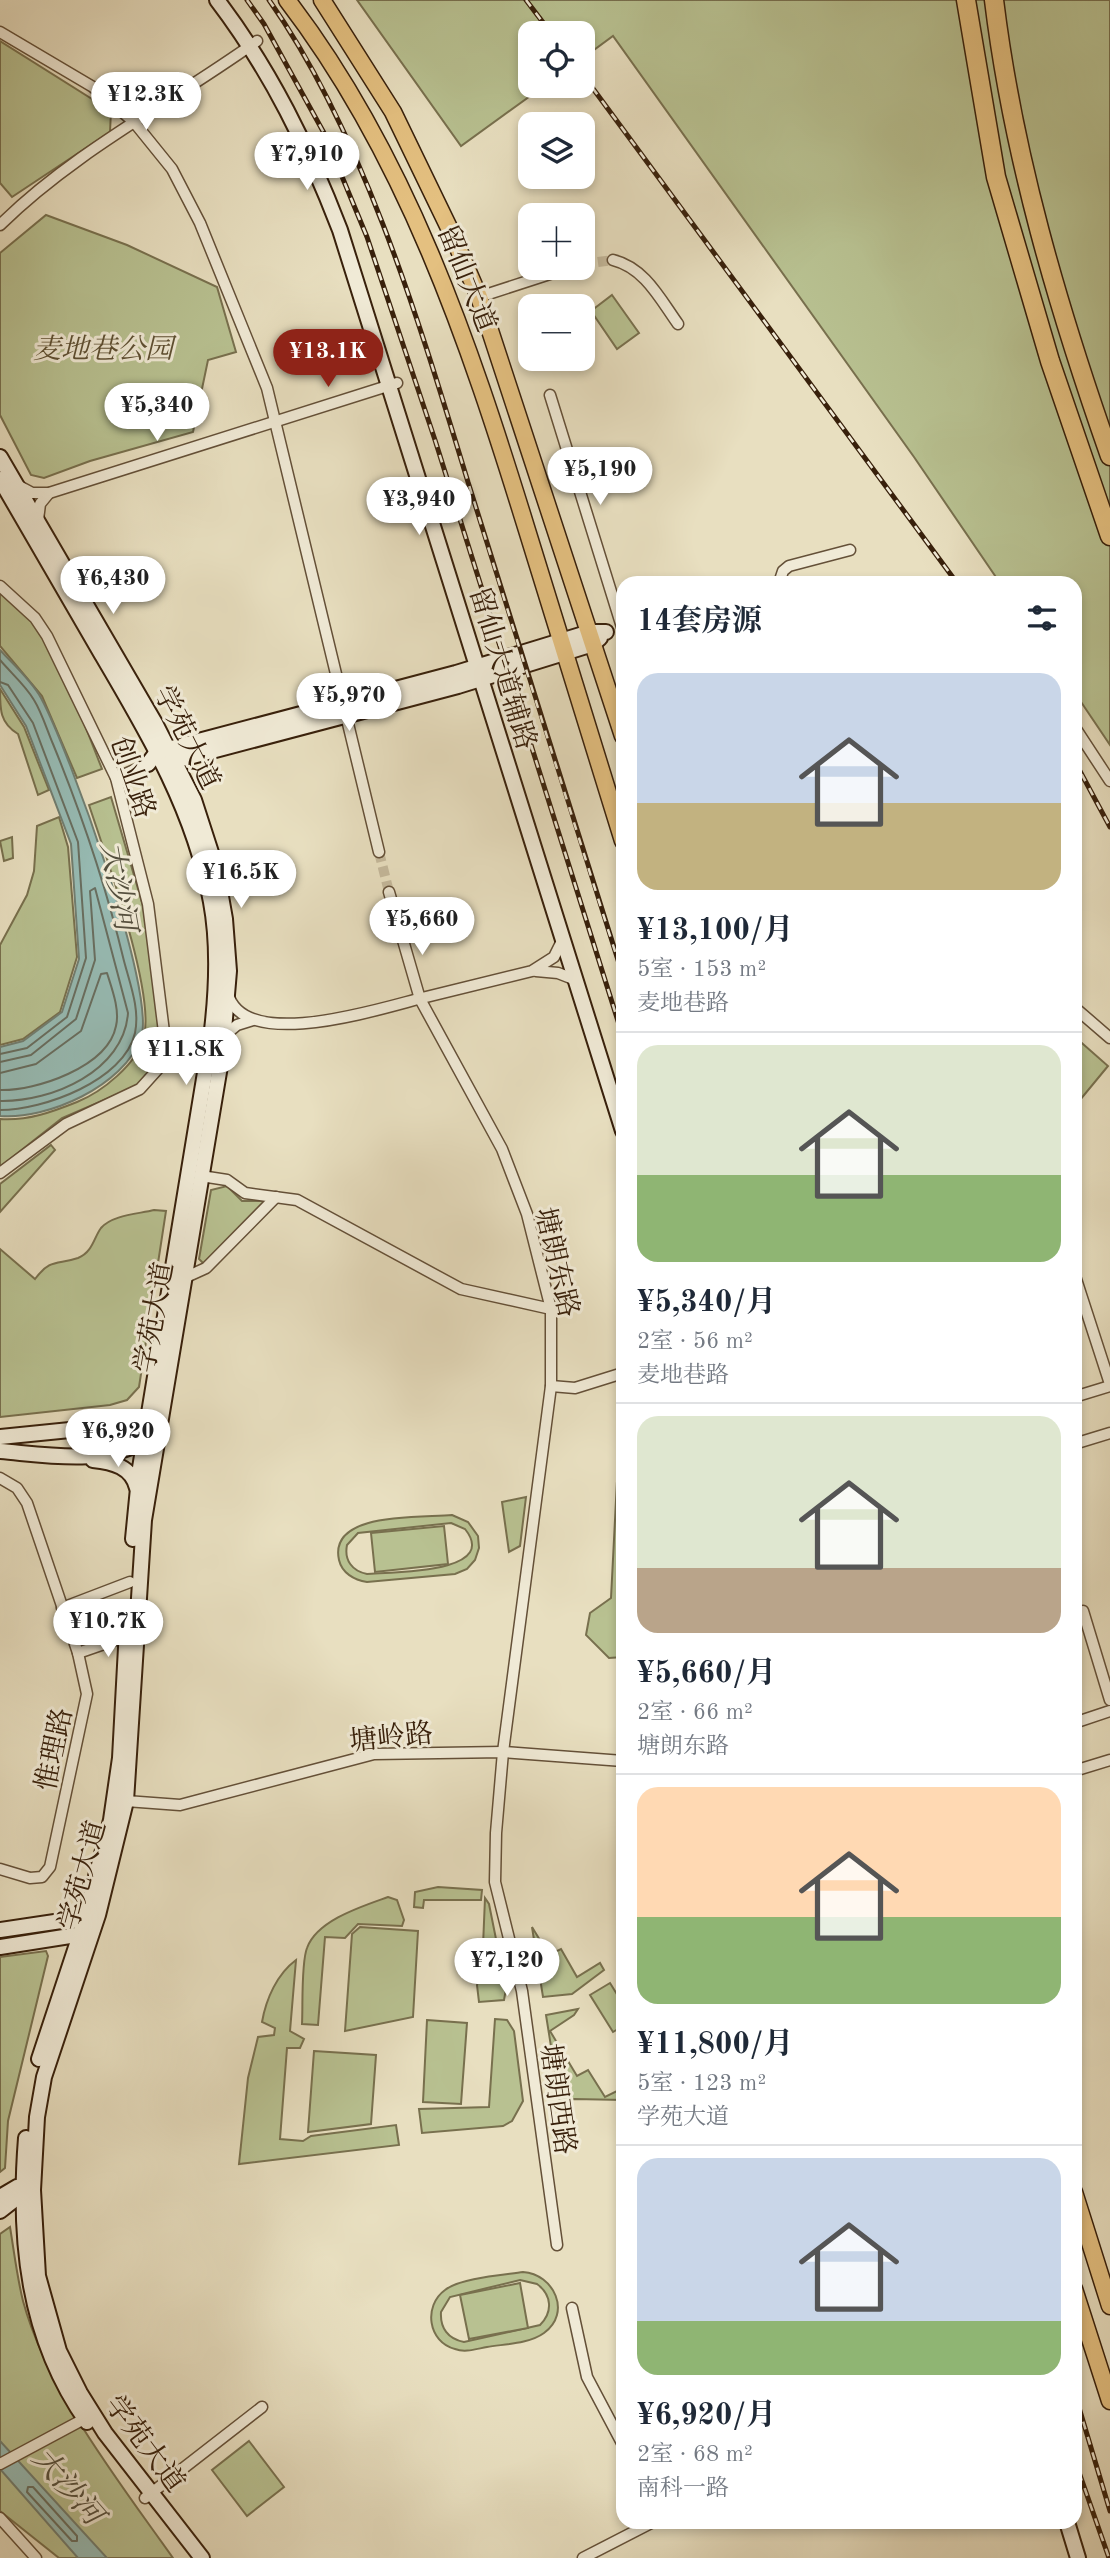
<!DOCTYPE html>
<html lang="zh">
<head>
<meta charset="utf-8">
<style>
  :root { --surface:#fff; --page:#f2f2f3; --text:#1f2937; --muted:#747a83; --line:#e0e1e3; --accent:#8f2418 }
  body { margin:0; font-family:"Old Standard TT","Noto Serif SC",serif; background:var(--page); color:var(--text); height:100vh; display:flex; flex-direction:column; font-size:26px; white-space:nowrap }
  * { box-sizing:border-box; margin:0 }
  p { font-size:23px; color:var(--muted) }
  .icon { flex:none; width:38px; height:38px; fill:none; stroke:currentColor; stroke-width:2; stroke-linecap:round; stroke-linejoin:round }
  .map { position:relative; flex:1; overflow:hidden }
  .side { position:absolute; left:616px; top:576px; width:466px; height:1953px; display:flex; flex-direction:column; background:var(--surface); border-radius:21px; box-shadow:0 4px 10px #0003 }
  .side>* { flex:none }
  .fabs { position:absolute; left:518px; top:21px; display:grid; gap:14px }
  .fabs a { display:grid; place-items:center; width:77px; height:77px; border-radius:14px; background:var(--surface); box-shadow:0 4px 10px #0003; font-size:35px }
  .price { position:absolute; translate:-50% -60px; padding:0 16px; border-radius:24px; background:#fff; color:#222; font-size:23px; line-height:46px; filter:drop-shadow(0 2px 4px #0008) }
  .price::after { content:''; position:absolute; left:50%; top:42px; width:21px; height:16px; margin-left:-10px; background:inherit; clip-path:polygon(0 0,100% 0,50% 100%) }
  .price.current { background:var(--accent); color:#fff }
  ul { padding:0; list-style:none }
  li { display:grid; align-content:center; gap:14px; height:371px; padding:0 21px }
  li+li { border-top:2px solid var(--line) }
  li span { display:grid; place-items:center; height:217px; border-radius:21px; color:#555 }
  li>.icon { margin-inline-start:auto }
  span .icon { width:126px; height:126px; fill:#fffc; stroke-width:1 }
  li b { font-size:30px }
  h2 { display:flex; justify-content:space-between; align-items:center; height:84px; padding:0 21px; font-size:30px }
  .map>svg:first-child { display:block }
  .green { fill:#b8c191; stroke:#78704e; stroke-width:2; fill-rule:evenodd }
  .water { fill:#97bcb5; stroke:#717e71; stroke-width:2 }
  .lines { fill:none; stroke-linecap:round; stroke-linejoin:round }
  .shore { stroke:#686e60; stroke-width:2 }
  .street-tunnel { stroke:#c5b99c; stroke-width:10; stroke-dasharray:10 5; stroke-linecap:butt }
  .street-casing { stroke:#645038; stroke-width:13 }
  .secondary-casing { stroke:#38200b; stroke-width:18 }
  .primary-casing { stroke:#38200b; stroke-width:19 }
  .highway-casing { stroke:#38200b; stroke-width:21 }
  .street { stroke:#f0ead6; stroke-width:10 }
  .secondary { stroke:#f0ead6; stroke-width:14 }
  .primary { stroke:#e4c080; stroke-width:16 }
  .highway { stroke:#e4c080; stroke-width:18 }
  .rail-casing { stroke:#38200b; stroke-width:5 }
  .rail { stroke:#f0ead6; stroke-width:2.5; stroke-dasharray:8; stroke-linecap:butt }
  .labels { text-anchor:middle; stroke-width:6; stroke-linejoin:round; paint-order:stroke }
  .street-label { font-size:28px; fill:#38200b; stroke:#f0ead6 }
  .park-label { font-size:28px; font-style:italic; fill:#5e5033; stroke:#f0ead6 }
  .water-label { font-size:30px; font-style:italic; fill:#544f3e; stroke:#f0ead6 }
</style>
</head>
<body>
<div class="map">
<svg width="1110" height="2558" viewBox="0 0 1110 2558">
  <rect width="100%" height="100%" fill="#e8dfc0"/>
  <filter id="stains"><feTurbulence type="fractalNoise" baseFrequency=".00286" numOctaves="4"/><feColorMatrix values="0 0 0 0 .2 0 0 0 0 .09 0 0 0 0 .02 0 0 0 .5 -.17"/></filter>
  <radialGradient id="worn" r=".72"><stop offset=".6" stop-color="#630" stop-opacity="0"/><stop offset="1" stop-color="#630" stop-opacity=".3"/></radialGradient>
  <g class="green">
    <polygon points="357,0 1110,0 1110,745 1075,693 1074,583 1000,583 914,457 613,36 583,58 583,33 530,33 530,86 544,86 461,146"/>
    <polygon points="0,41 111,111 110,132 12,197 0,183"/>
    <polygon points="46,215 127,245 217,287 236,352 208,360 193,432 90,461 44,478 31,475 0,415 0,253"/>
    <polygon points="612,295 639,333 617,349 591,311"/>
    <polygon points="0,590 32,619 70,687 102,769 77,778 42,696 0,646"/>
    <path d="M0 689 24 727 49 790 38 795 18 734C0 723 0 710 0 689Z"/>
    <path d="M111 797 143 906 152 962 161 1041 155 1067 139 1085 62 1118 0 1167V1119C28 1121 52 1112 77 1102 102 1092 137 1064 144 1037 155 991 105 854 89 805Z"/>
    <polygon points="59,817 68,847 77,957 60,1012 23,1039 0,1045 0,945 27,895 34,871 37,826"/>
    <polygon points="12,837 13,858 4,861 0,841"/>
    <polygon points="1075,1037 1108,1066 1080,1100 1075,1095"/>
    <polygon points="51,1145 55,1150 0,1212 0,1184"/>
    <polygon points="227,1186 242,1201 265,1201 204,1264 199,1259 211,1190"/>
    <path d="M154 1210 166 1211 139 1387 127 1400 110 1405 0 1417V1249L35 1279C51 1258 57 1265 78 1258 93 1252 94 1237 101 1228 112 1215 138 1214 154 1210Z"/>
    <polygon points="623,1478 623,1657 609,1658 586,1635 590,1613 611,1598 617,1481"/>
    <polygon points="526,1497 520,1546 509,1552 502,1502"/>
    <path d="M452 1515 468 1522 478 1536 479 1548 475 1560 467 1569 455 1574 367 1582C354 1580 342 1573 339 1560 328 1511 422 1518 452 1515ZM451 1523 465 1529C501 1574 389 1572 367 1574 352 1571 344 1560 347 1545L358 1533Z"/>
    <polygon points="444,1526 448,1564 375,1572 371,1533"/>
    <polygon points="438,1887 482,1890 481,1900 424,1900 423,1908 414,1907 415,1892"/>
    <path d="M388 1897 397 1900 404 1920 402 1926 358 1924 345 1938 325 1937 318 2025 302 2024C303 2006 301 1963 307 1948 317 1920 363 1906 388 1897Z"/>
    <polygon points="485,1898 489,1904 506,1989 504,2000 479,2002 477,1985 482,1970"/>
    <polygon points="360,1927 418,1931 413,2017 345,2031 352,1934"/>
    <polygon points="532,1927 549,1955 561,1949 577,1977 600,1963 604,1970 572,1994 543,1997"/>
    <polygon points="46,1951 48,1956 8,2121 5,2168 0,2172 0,1957"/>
    <path d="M296 1960 290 2031 304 2039 300 2048H287L280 2139 303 2141 311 2136 396 2125 399 2145 239 2164 248 2078 258 2037 274 2035 275 2028 262 2022C266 1999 277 1974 296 1960Z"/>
    <polygon points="610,1983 623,2004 623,2026 613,2032 590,1995"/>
    <polygon points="578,2009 574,2015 550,2031 577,2076 588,2070 605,2097 623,2088 623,2100 574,2099 560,2103 546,2015"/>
    <polygon points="495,2019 507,2020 514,2031 523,2101 512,2121 503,2126 422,2133 419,2109 489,2107"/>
    <polygon points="427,2020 467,2023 461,2104 423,2102"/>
    <polygon points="314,2051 376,2055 371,2124 308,2132"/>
    <path d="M10 2227C14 2251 17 2277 23 2301 47 2390 120 2483 173 2558H59L0 2511V2234Z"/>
    <path d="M523 2272C554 2274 572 2313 544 2333 529 2344 504 2344 487 2347 476 2349 465 2353 455 2349 428 2342 423 2306 445 2290 460 2278 503 2275 523 2272ZM520 2280 537 2284C552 2295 553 2312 540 2325L464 2342C448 2339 440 2328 441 2312L450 2297Z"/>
    <polygon points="520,2283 528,2328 469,2339 460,2295"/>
    <polygon points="249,2441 284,2487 247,2516 212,2470"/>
  </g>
  <g class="water">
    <path d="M0 650C13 664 32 681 41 698 68 748 157 992 141 1038 124 1086 47 1120 0 1116V1047L23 1041 62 1012 79 959 71 844 26 726 0 685Z"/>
    <polygon points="0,2441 107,2558 78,2558 0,2469"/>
  </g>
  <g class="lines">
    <g class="shore">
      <path d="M0 660C11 673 26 686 34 700 42 713 47 730 53 744 82 815 106 886 124 961 130 984 140 1009 135 1033 124 1081 43 1110 0 1110"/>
      <polyline points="0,682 8,685 33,723 78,842 86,958 67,1017 27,1048 0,1054"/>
      <path d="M0 1062 31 1055 76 1019 95 960 90 891 95 888 128 1013C124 1071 52 1102 0 1101"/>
      <path d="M0 1073 36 1064 81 1031 101 974 107 973C112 989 120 1010 116 1026 108 1067 36 1091 0 1090"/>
      <polygon points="28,2487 33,2487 77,2536 77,2541 72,2541 27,2492"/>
    </g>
    <g class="street-tunnel">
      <polyline points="583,264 613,260"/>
      <polyline points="559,271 571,268"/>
      <polyline points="379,852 389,892"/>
    </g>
    <defs>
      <g id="street">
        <polyline points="0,32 93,87 134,122 172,169 200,223 267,388 379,852"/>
        <path d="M0 225C75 151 172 102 257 41"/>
        <path d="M613 260C645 268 660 299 678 324"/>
        <polyline points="479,297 559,271"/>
        <polyline points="550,395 622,627"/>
        <polyline points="17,485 32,493 49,493 397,383"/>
        <polyline points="38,520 40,504 49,493"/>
        <polyline points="779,583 783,571 789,566 850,550"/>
        <polyline points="0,586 35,618 47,636 116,778 148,904 165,1040 158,1069 140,1089 66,1124 0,1173"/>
        <polyline points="1074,726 1110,781"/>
        <polyline points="116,778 148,764"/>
        <polyline points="389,892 420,999 502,1149 527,1214 551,1309 551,1386 503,1752 496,1833 495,1882 522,1991 557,2245"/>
        <polyline points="536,971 558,973 576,980"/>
        <path d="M228 994C244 1053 382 1008 422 998 458 989 495 980 532 971L554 957 563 939"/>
        <polyline points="1074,1007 1110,1038"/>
        <polyline points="224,1036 237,1025 253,1020"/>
        <polyline points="201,1176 227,1180 245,1193 297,1200 461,1289 551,1309"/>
        <polyline points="1074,1273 1110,1384"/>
        <polyline points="184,1278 206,1268 276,1197"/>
        <polyline points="551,1386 575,1388 623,1373"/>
        <polyline points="1074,1397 1110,1386"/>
        <polyline points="1074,1444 1110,1433"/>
        <polyline points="0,1478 17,1488 27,1503 78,1653 87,1694 50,1867 42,1877 30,1878 0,1869"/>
        <polyline points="62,1608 130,1582"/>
        <polyline points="1083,1611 1110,1700"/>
        <polyline points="78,1653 127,1636"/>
        <polyline points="1074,1723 1110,1711"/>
        <polyline points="1074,1771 1110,1760"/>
        <polyline points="126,1801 180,1805 374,1754 503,1752 623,1761"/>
        <polyline points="572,2308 587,2377 623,2445"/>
        <polyline points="0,2464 84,2419"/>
        <polyline points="145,2498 262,2407"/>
        <polyline points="0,2518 36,2558"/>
        <polyline points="583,2558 653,2522"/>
      </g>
      <g id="secondary">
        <path d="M217 0C271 71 308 147 340 230L623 1131"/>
        <polyline points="0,457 155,723 194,800 216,868 225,919 229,971 222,1054 144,1520 126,1801 98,1915 44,2077 37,2117 33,2190 38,2276 59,2351 80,2393 105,2433 202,2558"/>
        <path d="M0 479C34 538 68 596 102 655 148 733 195 812 211 902 219 945 217 987 212 1030L140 1468 133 1539"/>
        <polyline points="170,762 458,686 593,644 600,638"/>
        <polyline points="148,764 157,752 456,673 590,632 606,632"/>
        <polyline points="0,1437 70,1430 125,1420 136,1420 153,1428"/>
        <path d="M0 1451C48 1455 106 1466 149 1438"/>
        <path d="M93 1460C113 1462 132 1467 137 1488"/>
        <polyline points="0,1930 68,1920 94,1923"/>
        <polyline points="0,1947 89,1933"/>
        <polyline points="39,2059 82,1929 111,1820 120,1758 127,1629"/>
        <path d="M26 2138C18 2239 27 2337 87 2422"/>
        <polyline points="0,2197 17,2187 32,2185"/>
        <polyline points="0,2211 27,2190"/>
        <polyline points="1067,2522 1078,2558"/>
      </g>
      <g id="primary">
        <path d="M287 0C406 155 469 342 526 527 558 632 591 736 623 841"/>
        <polyline points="322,0 393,112 452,234 479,297 623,736"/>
        <polyline points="1074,2192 1110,2306"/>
        <polyline points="1074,2289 1110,2401"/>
      </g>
      <g id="highway">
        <polyline points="966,0 996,177 1050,361 1110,536"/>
        <path d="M994 0C1013 156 1058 308 1110 456"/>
      </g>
    </defs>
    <use href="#street" class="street-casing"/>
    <use href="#secondary" class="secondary-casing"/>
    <use href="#primary" class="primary-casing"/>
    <use href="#highway" class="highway-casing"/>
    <use href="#street" class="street"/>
    <use href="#secondary" class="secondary"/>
    <use href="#primary" class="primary"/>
    <use href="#highway" class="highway"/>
    <defs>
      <g id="rail">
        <polyline points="247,0 264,24 324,133 367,237 435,440 623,1037"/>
        <path d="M269 0C364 135 420 325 468 482 519 647 570 812 623 976"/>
        <polyline points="526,0 551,33"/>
        <polyline points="583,75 957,583"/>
        <polyline points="1074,760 1110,827"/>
        <polyline points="1074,2391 1110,2511"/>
        <polyline points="1074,2458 1109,2558"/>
      </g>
    </defs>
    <use href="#rail" class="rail-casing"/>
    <use href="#rail" class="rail"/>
  </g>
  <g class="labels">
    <g class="street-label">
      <text transform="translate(468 278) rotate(68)" y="10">留仙大道</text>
      <text transform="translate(504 668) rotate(73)" y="10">留仙大道辅路</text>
      <text transform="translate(188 737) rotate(63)" y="10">学苑大道</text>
      <text transform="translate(134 777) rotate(71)" y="10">创业路</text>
      <text transform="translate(558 1262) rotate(77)" y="10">塘朗东路</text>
      <text transform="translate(153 1317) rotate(-80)" y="10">学苑大道</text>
      <text transform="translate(391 1736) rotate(-6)" y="10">塘岭路</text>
      <text transform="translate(53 1749) rotate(-78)" y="10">惟理路</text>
      <text transform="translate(81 1875) rotate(-75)" y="10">学苑大道</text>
      <text transform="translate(559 2099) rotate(82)" y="10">塘朗西路</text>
      <text transform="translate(146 2443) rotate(53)" y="10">学苑大道</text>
    </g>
    <g class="park-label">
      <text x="103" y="358">麦地巷公园</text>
    </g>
    <g class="water-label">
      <text transform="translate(119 886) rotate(80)" y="10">大沙河</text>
      <text transform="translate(68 2486) rotate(49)" y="10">大沙河</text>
    </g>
  </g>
  <rect width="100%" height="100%" filter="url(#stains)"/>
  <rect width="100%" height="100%" fill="url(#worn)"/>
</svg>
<div class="fabs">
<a><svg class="icon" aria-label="locate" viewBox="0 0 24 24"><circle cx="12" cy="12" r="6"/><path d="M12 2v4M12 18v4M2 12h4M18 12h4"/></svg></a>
<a><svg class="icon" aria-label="layers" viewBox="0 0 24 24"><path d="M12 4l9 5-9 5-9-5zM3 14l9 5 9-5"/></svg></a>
<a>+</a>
<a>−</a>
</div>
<b class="price" style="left:146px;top:132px">¥12.3K</b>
<b class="price" style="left:307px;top:192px">¥7,910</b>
<b class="price current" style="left:328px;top:389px">¥13.1K</b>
<b class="price" style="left:157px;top:443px">¥5,340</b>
<b class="price" style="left:600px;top:507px">¥5,190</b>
<b class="price" style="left:419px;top:537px">¥3,940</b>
<b class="price" style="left:113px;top:616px">¥6,430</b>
<b class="price" style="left:349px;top:733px">¥5,970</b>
<b class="price" style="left:241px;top:910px">¥16.5K</b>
<b class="price" style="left:422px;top:957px">¥5,660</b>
<b class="price" style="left:186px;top:1087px">¥11.8K</b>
<b class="price" style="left:118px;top:1469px">¥6,920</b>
<b class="price" style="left:108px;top:1659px">¥10.7K</b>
<b class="price" style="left:507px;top:1998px">¥7,120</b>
<section class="side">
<h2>14套房源<svg class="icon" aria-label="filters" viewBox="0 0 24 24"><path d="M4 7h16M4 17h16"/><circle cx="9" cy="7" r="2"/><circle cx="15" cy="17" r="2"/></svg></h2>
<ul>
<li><span style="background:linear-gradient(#c9d6e8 60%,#c2b280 0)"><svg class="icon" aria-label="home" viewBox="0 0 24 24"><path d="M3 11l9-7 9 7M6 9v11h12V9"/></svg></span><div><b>¥13,100/月</b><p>5室 · 153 m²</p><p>麦地巷路</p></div></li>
<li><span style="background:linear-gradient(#dfe7d0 60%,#8fb573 0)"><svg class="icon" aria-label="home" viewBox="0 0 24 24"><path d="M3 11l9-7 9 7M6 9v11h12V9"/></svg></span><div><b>¥5,340/月</b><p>2室 · 56 m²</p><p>麦地巷路</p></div></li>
<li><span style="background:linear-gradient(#dfe7d0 70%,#b9a48a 0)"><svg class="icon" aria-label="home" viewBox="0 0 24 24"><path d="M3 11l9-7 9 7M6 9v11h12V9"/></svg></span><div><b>¥5,660/月</b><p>2室 · 66 m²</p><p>塘朗东路</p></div></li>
<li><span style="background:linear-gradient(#ffd9b3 60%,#8fb573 0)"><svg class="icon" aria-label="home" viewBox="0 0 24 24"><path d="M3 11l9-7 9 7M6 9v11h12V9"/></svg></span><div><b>¥11,800/月</b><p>5室 · 123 m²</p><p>学苑大道</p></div></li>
<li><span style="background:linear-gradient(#c9d6e8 75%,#8fb573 0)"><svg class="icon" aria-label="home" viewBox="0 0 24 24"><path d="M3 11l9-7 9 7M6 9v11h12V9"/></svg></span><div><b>¥6,920/月</b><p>2室 · 68 m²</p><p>南科一路</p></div></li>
</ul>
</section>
</div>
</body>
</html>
